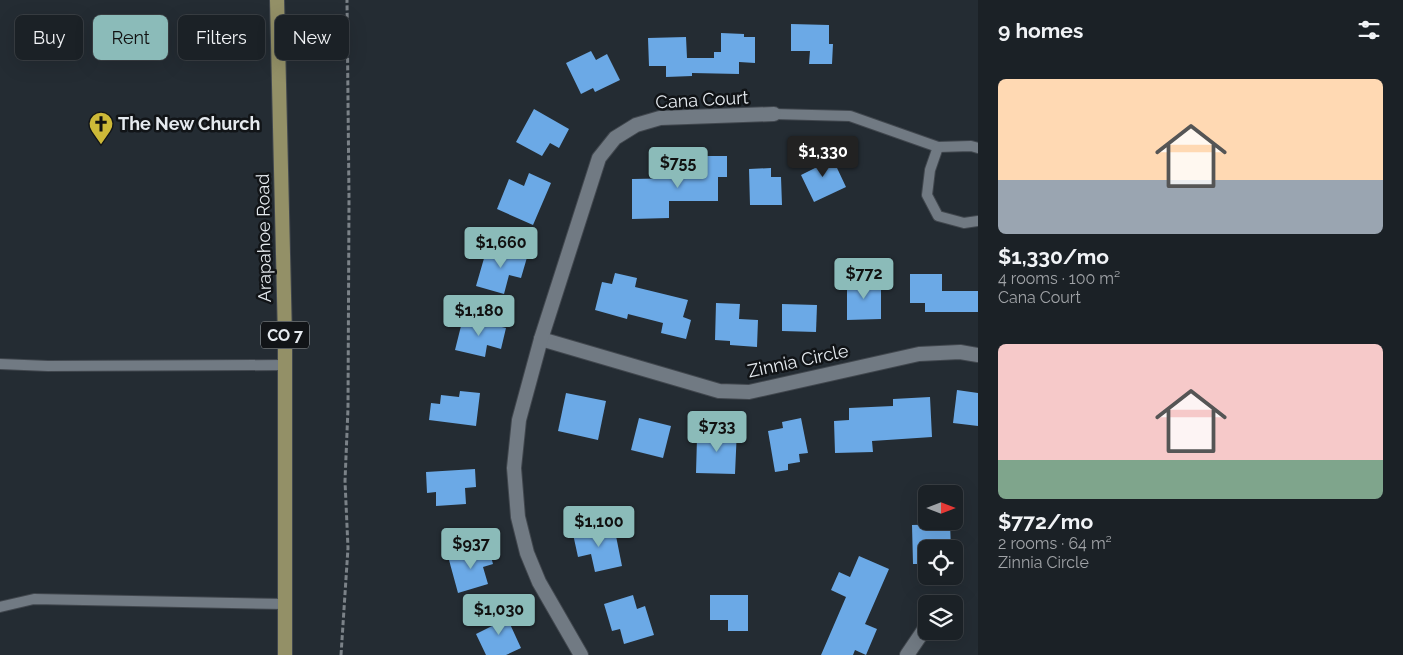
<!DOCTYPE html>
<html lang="en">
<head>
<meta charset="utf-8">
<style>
  :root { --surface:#1b2126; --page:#282e32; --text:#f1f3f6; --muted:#a0a3a7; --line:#393e43; --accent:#8bbbb9 }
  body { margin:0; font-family:Raleway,sans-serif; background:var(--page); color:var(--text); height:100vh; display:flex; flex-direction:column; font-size:19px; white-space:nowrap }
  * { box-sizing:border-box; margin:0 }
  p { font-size:16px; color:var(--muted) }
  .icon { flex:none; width:28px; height:28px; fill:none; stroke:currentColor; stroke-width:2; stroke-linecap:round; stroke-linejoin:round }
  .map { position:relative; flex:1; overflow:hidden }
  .side { display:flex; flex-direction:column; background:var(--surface); width:425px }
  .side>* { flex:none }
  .guide { position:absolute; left:15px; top:15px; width:475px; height:45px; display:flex; gap:10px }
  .needle { width:32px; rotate:90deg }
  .fabs { position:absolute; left:918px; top:485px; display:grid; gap:10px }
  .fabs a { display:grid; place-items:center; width:45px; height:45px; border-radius:8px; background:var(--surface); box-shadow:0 5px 20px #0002,0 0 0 1px var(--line); font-size:25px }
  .price { position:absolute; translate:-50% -42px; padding:0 11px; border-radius:5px; background:var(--accent); color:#111; font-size:16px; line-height:32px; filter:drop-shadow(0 1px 2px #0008) }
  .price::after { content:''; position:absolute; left:50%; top:30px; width:15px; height:11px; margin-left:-8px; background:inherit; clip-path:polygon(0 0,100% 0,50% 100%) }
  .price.selected { background:#222; color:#fff }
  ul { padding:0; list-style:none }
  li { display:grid; align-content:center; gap:10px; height:265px; padding:0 20px }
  li span { display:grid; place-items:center; height:155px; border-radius:8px; color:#555 }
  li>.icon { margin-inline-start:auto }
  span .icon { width:90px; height:90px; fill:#fffc; stroke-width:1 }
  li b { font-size:21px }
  h2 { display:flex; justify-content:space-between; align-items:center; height:60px; padding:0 20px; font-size:21px }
  .pill { padding:0 18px; border-radius:8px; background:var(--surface); box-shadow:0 5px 20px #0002,0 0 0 1px var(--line); font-size:18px; line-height:45px }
  .pill.selected { background:var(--accent); color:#111 }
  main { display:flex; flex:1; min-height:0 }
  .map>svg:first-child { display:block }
  .building { fill:#6ba9e6 }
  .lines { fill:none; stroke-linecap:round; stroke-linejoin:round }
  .service-casing { stroke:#41474e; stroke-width:12 }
  .minor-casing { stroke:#41474e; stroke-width:16 }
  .primary-casing { stroke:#41474e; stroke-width:16 }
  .path { stroke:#7b8288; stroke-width:3; stroke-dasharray:5 2.5; stroke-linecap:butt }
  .service { stroke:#717a83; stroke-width:10 }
  .minor { stroke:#717a83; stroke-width:14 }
  .primary { stroke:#939067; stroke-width:14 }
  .labels { text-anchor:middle; stroke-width:5; stroke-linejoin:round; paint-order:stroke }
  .shield { fill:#111417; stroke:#a5aaae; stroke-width:1 }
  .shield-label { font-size:16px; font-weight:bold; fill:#e5eaef }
  .street-label { font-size:18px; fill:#e5eaef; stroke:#111417 }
  .poi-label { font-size:18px; font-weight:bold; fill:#e5eaef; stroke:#111417; text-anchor:start }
</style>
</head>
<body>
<main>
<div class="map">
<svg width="978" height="655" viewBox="0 0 978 655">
  <rect width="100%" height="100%" fill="#242c33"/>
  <g class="building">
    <polygon points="791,24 829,25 829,44 833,44 832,64 809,64 810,51 791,51"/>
    <polygon points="721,33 744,34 744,37 755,37 755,63 739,62 739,74 692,73 692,76 666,77 666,66 649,66 648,38 686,37 687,58 714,58 714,52 721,52"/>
    <polygon points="591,51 596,60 607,54 620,80 595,92 593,88 581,94 566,63"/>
    <polygon points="534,109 569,129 559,148 550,143 542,156 516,142"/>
    <polygon points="829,151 846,187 814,202 801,175 815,168 811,160"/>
    <polygon points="699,156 727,156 727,177 718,177 718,201 669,201 669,218 632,219 632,179 683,178 683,167 699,167"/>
    <polygon points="771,168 771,177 781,177 782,205 750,205 749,169"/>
    <polygon points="529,173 551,183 533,225 497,209 509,179 524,186"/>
    <polygon points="487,248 509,254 511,249 528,254 521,278 509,275 504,294 476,286"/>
    <polygon points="615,273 637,278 635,287 688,300 683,317 691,320 686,339 661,333 663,323 628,314 627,319 595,310 602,282 612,284"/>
    <polygon points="910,274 942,274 942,291 978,291 978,312 925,312 925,303 910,303"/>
    <polygon points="881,280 881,319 847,320 847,281"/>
    <polygon points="716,303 740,304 739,319 758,320 757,347 730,345 730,341 715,340"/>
    <polygon points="782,304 817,305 816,332 782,331"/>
    <polygon points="463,318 506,328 501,349 487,345 485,357 455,350"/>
    <polygon points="957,390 978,393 978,426 953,423"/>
    <polygon points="460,391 480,393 476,426 429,420 431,403 440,404 441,395 459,397"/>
    <polygon points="566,393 606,401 598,440 558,431"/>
    <polygon points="930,397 932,437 872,441 873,452 835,453 834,421 849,420 849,408 893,406 893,399"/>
    <polygon points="639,418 671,426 663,458 631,450"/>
    <polygon points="801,418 808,453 799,454 800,462 788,464 788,470 775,472 768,431 783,428 782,422"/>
    <polygon points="714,428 737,429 735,474 696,473 697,438 714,438"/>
    <polygon points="475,469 476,487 465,488 466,504 436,506 436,492 427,493 426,472"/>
    <polygon points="950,524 951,549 926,549 926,564 913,564 912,525"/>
    <polygon points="614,526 622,566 595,572 591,554 578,557 573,534"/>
    <polygon points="489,549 493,564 483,567 488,584 458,593 449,560"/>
    <polygon points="859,556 889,569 865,624 877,629 866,655 855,650 853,655 821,655 846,597 831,590 839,572 850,577"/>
    <polygon points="633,595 637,609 645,606 654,635 624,644 620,629 612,631 604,604"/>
    <polygon points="710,595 748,595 748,631 728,631 728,620 710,620"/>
    <polygon points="503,609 521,648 506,655 486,655 476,634 492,626 487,616"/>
  </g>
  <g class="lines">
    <defs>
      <g id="service">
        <polyline points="774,114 850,116 938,147 971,146 978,148"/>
        <polyline points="938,147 930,170 927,195 938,216 964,223 978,221"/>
        <polyline points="0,364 48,366 285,365"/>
        <polyline points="0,607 34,599 285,604"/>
      </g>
      <g id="minor">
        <polyline points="541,339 719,391 749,392 919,354 960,352 978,355"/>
        <polyline points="581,655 539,582 527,553 518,517 514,468 519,420 541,339 599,158 615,138 636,125 660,118 774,114"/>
        <polyline points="907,655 926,627"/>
      </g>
      <polyline id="primary" points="277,0 285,338 285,655"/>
    </defs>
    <use href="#service" class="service-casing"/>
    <use href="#minor" class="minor-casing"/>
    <use href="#primary" class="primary-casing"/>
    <polyline class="path" points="341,655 348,548 345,481 348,408 349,199 347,0"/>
    <use href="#service" class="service"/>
    <use href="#minor" class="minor"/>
    <use href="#primary" class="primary"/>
  </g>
  <defs>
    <symbol id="church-pin" viewBox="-11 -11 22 30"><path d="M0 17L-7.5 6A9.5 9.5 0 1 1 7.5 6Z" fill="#cdb938" stroke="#111417"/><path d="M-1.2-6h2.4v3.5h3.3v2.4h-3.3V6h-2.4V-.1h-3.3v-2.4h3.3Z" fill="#111"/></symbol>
  </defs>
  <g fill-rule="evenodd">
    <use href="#church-pin" x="87" y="110" width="28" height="38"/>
  </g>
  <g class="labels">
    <rect class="shield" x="261" y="321.5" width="48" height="27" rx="4"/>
    <g class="shield-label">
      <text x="285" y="341">CO 7</text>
    </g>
    <g class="street-label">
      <text transform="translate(702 100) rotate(-3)" y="6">Cana Court</text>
      <text transform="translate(264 238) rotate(-91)" y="6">Arapahoe Road</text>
      <text transform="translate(798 361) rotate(-12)" y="6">Zinnia Circle</text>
    </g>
    <g class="poi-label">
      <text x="118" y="130">The New Church</text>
    </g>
  </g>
</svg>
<div class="fabs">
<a><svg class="needle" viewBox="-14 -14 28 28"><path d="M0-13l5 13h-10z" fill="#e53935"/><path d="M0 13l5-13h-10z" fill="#a0a3a7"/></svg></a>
<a><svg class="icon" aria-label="locate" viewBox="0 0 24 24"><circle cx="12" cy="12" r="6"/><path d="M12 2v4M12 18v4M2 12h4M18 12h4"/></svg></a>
<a><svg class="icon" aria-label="layers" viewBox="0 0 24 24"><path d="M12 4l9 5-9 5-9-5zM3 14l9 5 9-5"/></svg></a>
</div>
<b class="price selected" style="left:823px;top:178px">$1,330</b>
<b class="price" style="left:678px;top:189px">$755</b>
<b class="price" style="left:501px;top:269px">$1,660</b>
<b class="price" style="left:864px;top:300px">$772</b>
<b class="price" style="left:479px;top:337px">$1,180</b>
<b class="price" style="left:717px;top:453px">$733</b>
<b class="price" style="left:599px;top:548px">$1,100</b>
<b class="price" style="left:471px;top:570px">$937</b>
<b class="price" style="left:499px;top:636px">$1,030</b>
<div class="guide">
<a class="pill">Buy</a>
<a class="pill selected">Rent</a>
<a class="pill">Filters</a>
<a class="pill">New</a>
</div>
</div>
<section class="side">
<h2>9 homes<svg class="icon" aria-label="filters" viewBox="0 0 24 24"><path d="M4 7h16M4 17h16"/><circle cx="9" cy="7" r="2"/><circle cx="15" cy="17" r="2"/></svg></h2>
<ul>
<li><span style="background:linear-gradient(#ffd9b3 65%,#9aa5b1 0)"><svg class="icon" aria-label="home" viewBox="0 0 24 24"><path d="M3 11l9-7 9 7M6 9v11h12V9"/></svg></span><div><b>$1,330/mo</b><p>4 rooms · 100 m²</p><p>Cana Court</p></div></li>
<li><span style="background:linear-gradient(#f6c9c9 75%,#7fa58c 0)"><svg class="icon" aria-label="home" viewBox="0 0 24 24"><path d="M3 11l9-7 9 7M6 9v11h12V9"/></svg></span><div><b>$772/mo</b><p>2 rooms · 64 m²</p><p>Zinnia Circle</p></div></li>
</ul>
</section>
</main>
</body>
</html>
